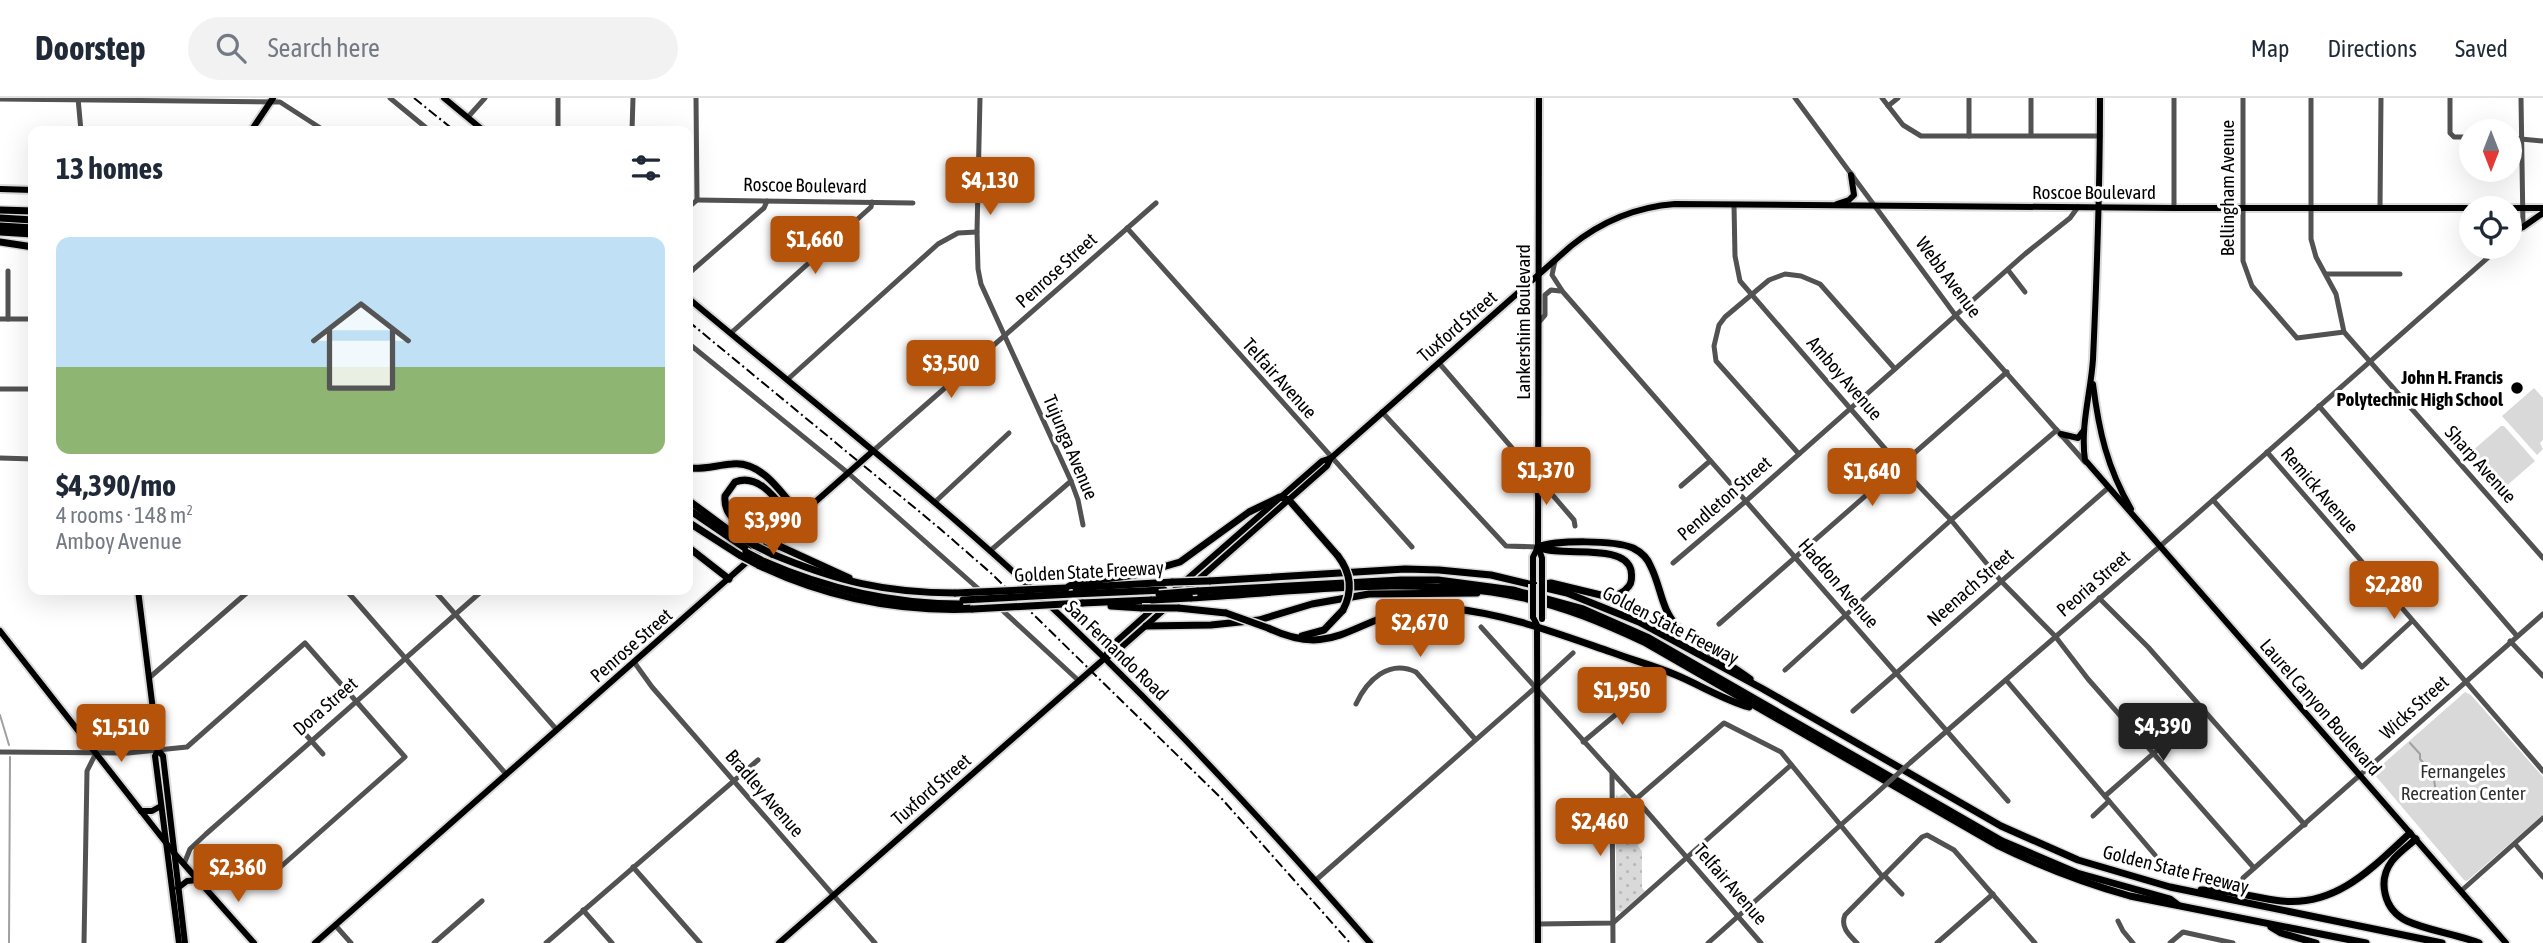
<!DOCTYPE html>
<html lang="en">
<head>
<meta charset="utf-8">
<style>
  :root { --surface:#fff; --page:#f2f2f3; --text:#1f2937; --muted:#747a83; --line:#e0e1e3; --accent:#b45309 }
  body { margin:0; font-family:"Asap Condensed",sans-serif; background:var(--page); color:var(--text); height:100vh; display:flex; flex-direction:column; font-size:26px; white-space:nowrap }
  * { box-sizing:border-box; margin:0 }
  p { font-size:23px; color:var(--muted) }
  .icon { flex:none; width:38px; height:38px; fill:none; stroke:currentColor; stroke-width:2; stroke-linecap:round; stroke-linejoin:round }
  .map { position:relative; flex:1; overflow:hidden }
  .side { position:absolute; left:28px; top:28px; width:665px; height:469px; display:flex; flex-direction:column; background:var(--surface); border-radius:14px; box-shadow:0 7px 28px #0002 }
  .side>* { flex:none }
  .needle { width:46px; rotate:180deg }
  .tools { position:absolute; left:2459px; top:21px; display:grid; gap:14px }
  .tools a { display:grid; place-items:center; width:63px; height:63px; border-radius:50%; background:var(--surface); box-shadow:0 7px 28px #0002; font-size:35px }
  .price { position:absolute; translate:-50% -60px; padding:0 16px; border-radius:7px; background:var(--accent); color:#fff; font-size:23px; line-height:46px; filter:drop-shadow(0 2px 4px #0008) }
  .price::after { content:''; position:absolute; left:50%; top:42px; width:21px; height:16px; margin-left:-10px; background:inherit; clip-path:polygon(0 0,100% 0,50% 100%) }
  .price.current { background:#222; color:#fff }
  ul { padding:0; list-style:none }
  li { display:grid; align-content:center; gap:14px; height:371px; padding:0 28px }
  li span { display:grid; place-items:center; height:217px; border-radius:14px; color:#555 }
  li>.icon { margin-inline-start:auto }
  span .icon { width:126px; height:126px; fill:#fffc; stroke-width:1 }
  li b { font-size:30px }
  h2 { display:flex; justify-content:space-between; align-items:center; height:84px; padding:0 28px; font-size:30px }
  header { display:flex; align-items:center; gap:42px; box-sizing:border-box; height:98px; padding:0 35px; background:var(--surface); border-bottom:2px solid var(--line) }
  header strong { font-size:33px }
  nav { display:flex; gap:38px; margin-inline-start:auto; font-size:24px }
  .search { width:490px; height:63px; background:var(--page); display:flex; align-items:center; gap:18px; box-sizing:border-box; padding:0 24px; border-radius:38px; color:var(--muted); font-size:26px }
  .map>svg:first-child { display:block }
  .grass { fill:url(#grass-dots) }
  .park { fill:#d9d9d9 }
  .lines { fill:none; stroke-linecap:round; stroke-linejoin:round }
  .stream { stroke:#a0a0a0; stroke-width:2 }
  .major-casing { stroke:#dbdbdb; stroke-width:10 }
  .highway-casing { stroke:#dbdbdb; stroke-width:10 }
  .minor { stroke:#525252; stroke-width:5 }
  .major { stroke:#000; stroke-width:6 }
  .highway { stroke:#000; stroke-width:7 }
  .rail { stroke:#000; stroke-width:2; stroke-dasharray:10 3.5 2 3.5; stroke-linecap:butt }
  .major-bridge-casing { stroke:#dbdbdb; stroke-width:10; stroke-linecap:butt }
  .highway-bridge-casing { stroke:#dbdbdb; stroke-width:10; stroke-linecap:butt }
  .minor-bridge { stroke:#525252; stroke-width:5 }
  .major-bridge { stroke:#000; stroke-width:6 }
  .highway-bridge { stroke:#000; stroke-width:7 }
  .poi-dot { fill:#000; stroke:#fff; stroke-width:2.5 }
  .labels { text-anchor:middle; stroke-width:6; stroke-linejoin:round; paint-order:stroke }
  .street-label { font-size:19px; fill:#000; stroke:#fff }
  .poi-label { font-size:19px; font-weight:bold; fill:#000; stroke:#fff; text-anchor:end }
  .park-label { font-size:19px; fill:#303030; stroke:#fff }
</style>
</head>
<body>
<header>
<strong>Doorstep</strong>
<div class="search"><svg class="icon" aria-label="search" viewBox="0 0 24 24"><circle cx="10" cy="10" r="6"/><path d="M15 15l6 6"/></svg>Search here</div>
<nav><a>Map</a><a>Directions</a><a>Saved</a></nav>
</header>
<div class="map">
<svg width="2543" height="845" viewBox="0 0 2543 845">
  <defs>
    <pattern id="grass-dots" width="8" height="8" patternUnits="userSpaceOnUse" patternTransform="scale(1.75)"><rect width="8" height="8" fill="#d9d9d9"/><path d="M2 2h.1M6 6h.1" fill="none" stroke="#b8b8b8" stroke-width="1.8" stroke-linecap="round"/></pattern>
  </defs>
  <rect width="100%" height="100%" fill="#fff"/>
  <polygon class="grass" points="1625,695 1645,719 1638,748 1642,753 1642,790 1645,793 1621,814 1616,812 1616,697 1619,699"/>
  <g class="park">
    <polygon points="2534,290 2543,300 2543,342 2540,345 2543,351 2537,357 2502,318"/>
    <polygon points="2501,328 2504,328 2535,363 2496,397 2464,360"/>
    <polygon points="2465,594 2471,597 2543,679 2543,717 2467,783 2464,782 2374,676 2375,673"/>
  </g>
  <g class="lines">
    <g class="stream">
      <polyline points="0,617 9,647"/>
      <polyline points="2410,645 2420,656 2420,661 2433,676 2436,694 2434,695"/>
      <polyline points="9,845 10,659"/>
    </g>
    <defs>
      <g id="major">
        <polyline points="444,0 484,33"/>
        <polyline points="1539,0 1538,449 1542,460 1542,472"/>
        <path d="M2100 0C2100 87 2097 174 2093 261 2091 294 2080 328 2085 362L2506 845"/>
        <polyline points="251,33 273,0"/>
        <polyline points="0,91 33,92"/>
        <polyline points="1837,106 1849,102 1854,97 1851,77"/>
        <polyline points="2523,129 2543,115"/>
        <path d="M688 200C788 284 891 364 988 451 1125 573 1250 707 1370 845"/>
        <path d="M2093 286C2099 334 2107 369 2131 411"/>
        <polyline points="2061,336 2078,340 2084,332"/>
        <polyline points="1533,486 1533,459 1538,449"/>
        <polyline points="138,492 158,652 163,658 185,845"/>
        <polyline points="1170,496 1322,363 1331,360"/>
        <polyline points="1533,519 1537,527 1538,845"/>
        <polyline points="0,533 174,755 254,845"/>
        <polyline points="1105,559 1110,549 1156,508"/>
        <polyline points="158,652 155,658 179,845"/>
        <polyline points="141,713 152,713 161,708"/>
        <polyline points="178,790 187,783 198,782"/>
        <polyline points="315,845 873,353"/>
        <path d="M779 845 1105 560 1116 554 1327 368 1331 360 1571 148C1602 123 1635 109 1675 106L2174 110H2543"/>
      </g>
      <g id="highway">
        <polyline points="0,112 33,113"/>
        <polyline points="0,120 33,122"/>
        <polyline points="0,128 33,130"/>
        <polyline points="0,134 33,136"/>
        <polyline points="0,144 33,149"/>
        <path d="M688 370C703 372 717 367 732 366 762 362 783 397 800 417"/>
        <polyline points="688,402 730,433 754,447"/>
        <polyline points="688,411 748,452"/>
        <polyline points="688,424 741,458"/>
        <path d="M761 438C744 429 723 421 725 398L735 384C761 374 779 406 794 423"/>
        <polyline points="779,448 849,480"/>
        <polyline points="688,449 729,481"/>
        <path d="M1538 449C1557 442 1614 442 1633 450 1641 454 1648 461 1651 469 1661 489 1661 511 1677 528 1697 550 1727 563 1750 581"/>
        <path d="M1538 449C1561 460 1624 444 1631 472 1632 478 1632 484 1629 488 1624 495 1617 497 1609 499L1551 485 1544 486"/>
        <path d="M772 456C837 483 885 495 956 495"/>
        <path d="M763 463C829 492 895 507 967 506"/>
        <path d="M758 467C827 500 898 514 973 511"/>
        <polyline points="1209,483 1405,471 1439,472 1491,477 1567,495 1639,524 1763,591 2001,728 2078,762 2170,789 2442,845"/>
        <polyline points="1066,490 1075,485 1135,477 1180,464 1249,414 1280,399 1289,402 1338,458"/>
        <polyline points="1069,490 1173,484"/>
        <polyline points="1197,493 1401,482 1438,482 1513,492 1583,511 1649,540 2002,743 2077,775 2170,801 2178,807"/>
        <polyline points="1073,496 1164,492"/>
        <path d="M1190 500C1297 494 1413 477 1519 499 1563 508 1603 525 1644 544L1997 747C2040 768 2084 785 2130 798L2366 845"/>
        <polyline points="1082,505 1152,502"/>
        <polyline points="1111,508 1142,510"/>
        <polyline points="1178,510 1226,515"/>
        <polyline points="1146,528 1211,527 1259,522 1312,506 1369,496 1477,495"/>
        <path d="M1268 530C1327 558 1345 530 1399 514 1415 509 1430 509 1446 510 1504 515 1556 535 1611 554 1632 562 1655 568 1676 577 1700 587 1724 602 1749 609"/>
        <polyline points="1302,538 1324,532 1343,512"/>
        <path d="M2416 741C2408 748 2398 755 2392 763 2377 783 2384 812 2407 823 2429 833 2456 836 2479 845"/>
        <path d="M2201 792C2227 791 2255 800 2281 803 2337 809 2373 769 2410 735"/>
        <polyline points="2271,829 2281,835 2316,845"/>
      </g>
    </defs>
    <use href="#major" class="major-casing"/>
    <use href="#highway" class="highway-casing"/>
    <g class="minor">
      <polyline points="78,0 81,33"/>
      <polyline points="390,0 430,33"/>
      <polyline points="558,0 558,33"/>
      <polyline points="696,0 697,102"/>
      <polyline points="980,0 977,134 978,171 981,186 1071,383 1078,402 1083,427"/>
      <polyline points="1795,0 1956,218 2085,364"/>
      <polyline points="1882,0 1903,27 1921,38 2100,38"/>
      <polyline points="2031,0 2031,37"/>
      <polyline points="2174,0 2174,110"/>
      <polyline points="2243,0 2243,163 2252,188 2297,240 2344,234"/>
      <polyline points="2311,0 2311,141 2316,159 2336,196 2344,234 2543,460"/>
      <polyline points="2450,0 2450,35 2454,39 2471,39"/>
      <polyline points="0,1 280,4 325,33"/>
      <polyline points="1888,8 1898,0"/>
      <polyline points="468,19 485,0"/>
      <polyline points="632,33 633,0"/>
      <polyline points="1969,38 1969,0"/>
      <polyline points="2510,40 2543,43"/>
      <polyline points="697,102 913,105"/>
      <polyline points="1734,107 1735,158 1740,183 1900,368 1951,422 2001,483 2055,538 2088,581 2254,770"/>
      <polyline points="688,110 697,102"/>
      <polyline points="2380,110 2381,0"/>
      <polyline points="1127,130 1412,449"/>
      <polyline points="2510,140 2523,129 2521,0"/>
      <polyline points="1555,163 1552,177 1563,194 2008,703"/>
      <polyline points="2008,172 2025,194"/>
      <polyline points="8,173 8,221"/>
      <polyline points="688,176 764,110 767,103"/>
      <polyline points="2327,176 2400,176"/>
      <polyline points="0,221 33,221"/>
      <polyline points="1539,224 1545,217 1545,197 1551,192 1560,193"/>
      <polyline points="731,235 871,109 872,104"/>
      <polyline points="688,245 848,375 982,494"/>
      <polyline points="1439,265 1574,422 1575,428"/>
      <polyline points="787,282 938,146 958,135 977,134"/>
      <polyline points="0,291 33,291"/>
      <polyline points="2319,308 2517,538"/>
      <polyline points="1382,314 1506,448 1538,449"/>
      <polyline points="873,353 1156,105"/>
      <polyline points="2267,354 2543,673"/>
      <polyline points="1799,356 1716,263 1714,248 1719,227 1725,219 1769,182 1785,176 1801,178 1820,186 1895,271"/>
      <polyline points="0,360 33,361"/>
      <polyline points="1681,388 1710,363"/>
      <polyline points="2213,402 2362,569 2412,523"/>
      <polyline points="935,404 1009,335"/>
      <polyline points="990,453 1071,383"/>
      <polyline points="1673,465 1746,403 2025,156 2070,120 2078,109"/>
      <polyline points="346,492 506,676"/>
      <polyline points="434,492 557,632"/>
      <polyline points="989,500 1079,583"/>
      <polyline points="2099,500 2148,549 2305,727"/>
      <polyline points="1719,526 2007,274"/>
      <polyline points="1481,529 1636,701 1761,845"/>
      <polyline points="2510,543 2543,578"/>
      <polyline points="634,564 652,589 875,845"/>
      <polyline points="1785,572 1951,422 2057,332"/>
      <polyline points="149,580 250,492"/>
      <polyline points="2006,582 2155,757"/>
      <path d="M1356 606C1367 582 1389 561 1416 574L1475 641"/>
      <polyline points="1853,613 2108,390"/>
      <polyline points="299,629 323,656"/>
      <polyline points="1583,644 1644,593"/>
      <polyline points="0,654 128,655 187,649 305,545 405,659 268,780"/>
      <polyline points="1911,664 2188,424 2500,149"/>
      <polyline points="1612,675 1613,845"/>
      <polyline points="2105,698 2204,611"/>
      <polyline points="1636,701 1724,625 1781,654 1882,778"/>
      <polyline points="2093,718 2109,703"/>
      <polyline points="2515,746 2543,779"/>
      <polyline points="184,766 190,751 206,736 483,492"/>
      <polyline points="633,769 700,845"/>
      <polyline points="1884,777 1902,796"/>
      <polyline points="2243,780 2543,516"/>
      <polyline points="1316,782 1536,589 1573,555"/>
      <polyline points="2461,793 2543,720"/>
      <polyline points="583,812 612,845"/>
      <polyline points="2118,823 2123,833 2133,845"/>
      <polyline points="1538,826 1613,825 1791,667"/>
      <polyline points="335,827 351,845"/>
      <polyline points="84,845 87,673 96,655"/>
      <polyline points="434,845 482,803"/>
      <polyline points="546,845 758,662"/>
      <polyline points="1708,845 1870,701"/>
      <path d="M1857 845C1849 837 1840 829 1845 817L1922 739 1927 737 1954 752 2035 845"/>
      <polyline points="1937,845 1993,796"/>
      <polyline points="2170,845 2183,834 2233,845"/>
    </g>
    <use href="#major" class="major"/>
    <use href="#highway" class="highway"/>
    <g class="rail">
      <polyline points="414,0 455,33"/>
      <polyline points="688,223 938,429 992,476 1222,701 1350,845"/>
    </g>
    <defs>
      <g id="major-bridge">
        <polyline points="1533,519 1533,486"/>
        <polyline points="1542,521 1542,472"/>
      </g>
      <g id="highway-bridge">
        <polyline points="761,438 779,448"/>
        <polyline points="754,447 772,456"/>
        <polyline points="746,454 763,463"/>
        <polyline points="741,458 758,467"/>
        <path d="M1338 458C1351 475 1353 493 1343 512"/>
        <polyline points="1173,484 1209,483"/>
        <polyline points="956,495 1066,490"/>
        <polyline points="1159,496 1197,493"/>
        <polyline points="963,502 1073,496"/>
        <polyline points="1152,502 1190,500"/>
        <polyline points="1142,510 1178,510"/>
        <polyline points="973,511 1082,505"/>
        <polyline points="1226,515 1268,530"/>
      </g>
    </defs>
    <use href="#major-bridge" class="major-bridge-casing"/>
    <use href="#highway-bridge" class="highway-bridge-casing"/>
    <polyline class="minor-bridge" points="1870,701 1911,664"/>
    <use href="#major-bridge" class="major-bridge"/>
    <use href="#highway-bridge" class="highway-bridge"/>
  </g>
  <circle class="poi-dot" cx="2517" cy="290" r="7"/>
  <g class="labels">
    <g class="street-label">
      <text transform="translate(805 87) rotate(1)" y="7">Roscoe Boulevard</text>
      <text transform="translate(2227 90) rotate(-90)" y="7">Bellingham Avenue</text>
      <text x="2094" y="101">Roscoe Boulevard</text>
      <text transform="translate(1056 172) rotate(-42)" y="7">Penrose Street</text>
      <text transform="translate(1949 179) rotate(53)" y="7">Webb Avenue</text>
      <text transform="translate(1523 224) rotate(-90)" y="7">Lankershim Boulevard</text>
      <text transform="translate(1457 228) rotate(-41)" y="7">Tuxford Street</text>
      <text transform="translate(1280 280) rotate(48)" y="7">Telfair Avenue</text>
      <text transform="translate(1845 280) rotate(49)" y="7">Amboy Avenue</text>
      <text transform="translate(1071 349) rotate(67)" y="7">Tujunga Avenue</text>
      <text transform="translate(2481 366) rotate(48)" y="7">Sharp Avenue</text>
      <text transform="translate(2320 392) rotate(49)" y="7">Remick Avenue</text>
      <text transform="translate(1724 400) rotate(-41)" y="7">Pendleton Street</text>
      <text transform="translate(1089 473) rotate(-3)" y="7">Golden State Freeway</text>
      <text transform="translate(1839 485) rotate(49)" y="7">Haddon Avenue</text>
      <text transform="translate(2093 485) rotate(-41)" y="7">Peoria Street</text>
      <text transform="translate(1970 489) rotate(-41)" y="7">Neenach Street</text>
      <text transform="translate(1671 527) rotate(27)" y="7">Golden State Freeway</text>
      <text transform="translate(631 547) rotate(-41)" y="7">Penrose Street</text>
      <text transform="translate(1117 552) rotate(44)" y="7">San Fernando Road</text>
      <text transform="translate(325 608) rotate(-41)" y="7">Dora Street</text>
      <text transform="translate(2321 609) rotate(49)" y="7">Laurel Canyon Boulevard</text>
      <text transform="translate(2414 609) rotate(-42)" y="7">Wicks Street</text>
      <text transform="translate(931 691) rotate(-41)" y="7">Tuxford Street</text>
      <text transform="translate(765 695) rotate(49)" y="7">Bradley Avenue</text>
      <text transform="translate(2176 771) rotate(14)" y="7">Golden State Freeway</text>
      <text transform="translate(1731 786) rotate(49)" y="7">Telfair Avenue</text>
    </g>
    <g class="poi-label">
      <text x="2503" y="286">John H. Francis<tspan x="2503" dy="22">Polytechnic High School</tspan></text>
    </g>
    <g class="park-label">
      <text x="2463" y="680">Fernangeles<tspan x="2463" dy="22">Recreation Center</tspan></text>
    </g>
  </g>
</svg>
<div class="tools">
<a><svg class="needle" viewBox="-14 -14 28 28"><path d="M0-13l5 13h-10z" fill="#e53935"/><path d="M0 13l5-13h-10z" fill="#747a83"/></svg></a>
<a><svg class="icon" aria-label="locate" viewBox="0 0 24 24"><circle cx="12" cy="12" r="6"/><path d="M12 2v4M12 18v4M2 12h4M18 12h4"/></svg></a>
</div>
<b class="price" style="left:990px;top:119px">$4,130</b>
<b class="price" style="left:815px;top:178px">$1,660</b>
<b class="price" style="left:951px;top:302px">$3,500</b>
<b class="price" style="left:1546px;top:409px">$1,370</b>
<b class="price" style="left:1872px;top:410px">$1,640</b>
<b class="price" style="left:773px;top:459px">$3,990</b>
<b class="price" style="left:2394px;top:523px">$2,280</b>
<b class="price" style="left:1420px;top:561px">$2,670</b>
<b class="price" style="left:1622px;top:629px">$1,950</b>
<b class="price current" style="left:2163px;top:665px">$4,390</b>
<b class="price" style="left:121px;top:666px">$1,510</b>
<b class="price" style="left:1600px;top:760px">$2,460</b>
<b class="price" style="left:238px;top:806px">$2,360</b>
<section class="side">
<h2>13 homes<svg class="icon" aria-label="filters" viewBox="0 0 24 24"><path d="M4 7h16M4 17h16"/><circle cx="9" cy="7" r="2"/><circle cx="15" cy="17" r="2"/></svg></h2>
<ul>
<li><span style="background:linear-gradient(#bfe0f5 60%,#8fb573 0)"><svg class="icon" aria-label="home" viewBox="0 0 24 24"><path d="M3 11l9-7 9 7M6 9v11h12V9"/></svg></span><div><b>$4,390/mo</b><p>4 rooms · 148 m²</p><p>Amboy Avenue</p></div></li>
</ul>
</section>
</div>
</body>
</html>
